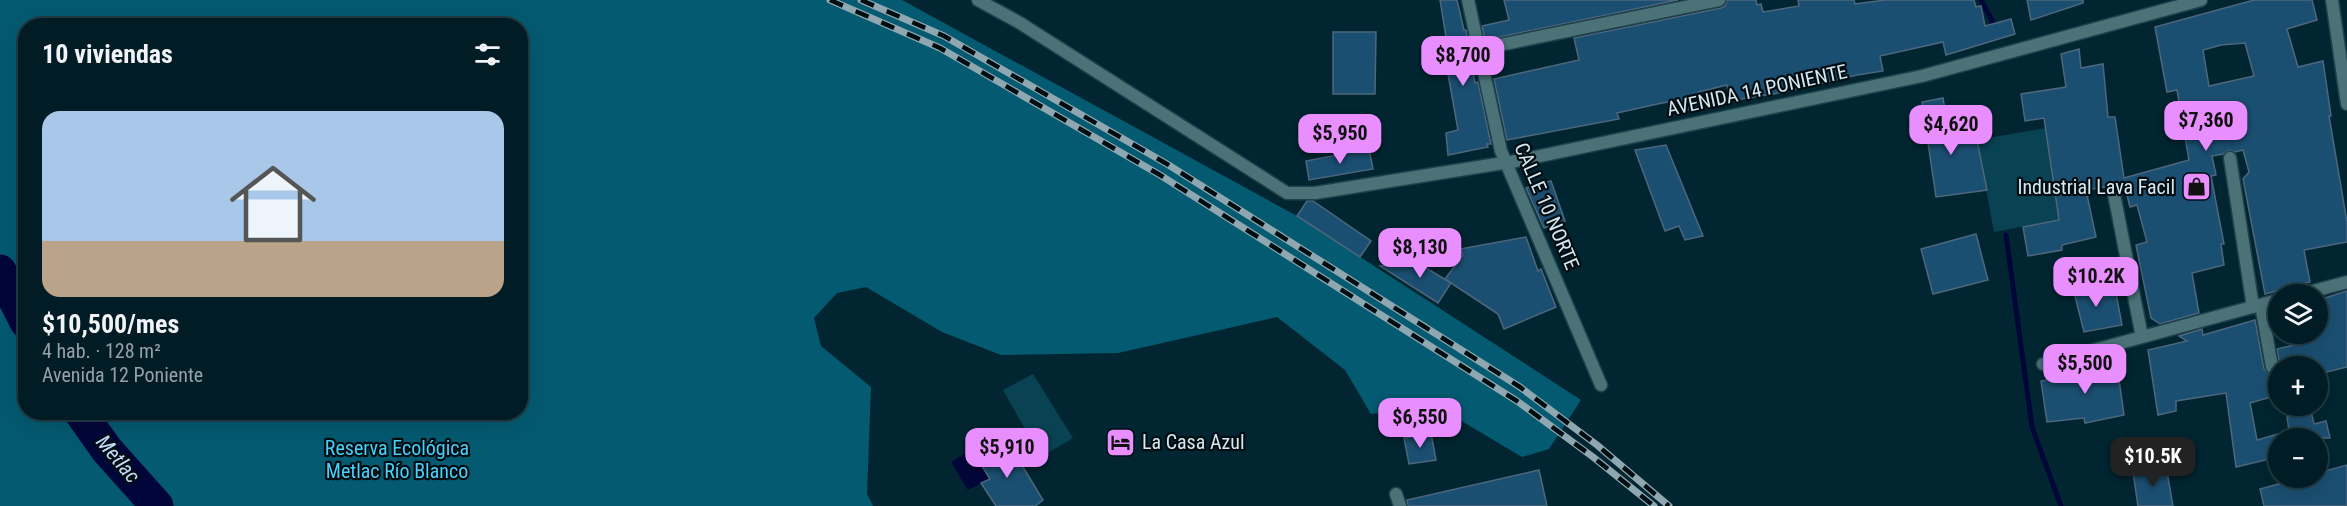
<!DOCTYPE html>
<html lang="es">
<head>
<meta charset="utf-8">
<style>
  :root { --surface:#011c25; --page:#0f2932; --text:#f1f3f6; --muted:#96a1a7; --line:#233a42; --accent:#e88eff }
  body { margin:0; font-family:"Roboto Condensed",sans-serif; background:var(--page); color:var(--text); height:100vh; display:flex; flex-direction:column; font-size:22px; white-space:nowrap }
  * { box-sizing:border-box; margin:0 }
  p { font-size:20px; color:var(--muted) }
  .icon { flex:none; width:33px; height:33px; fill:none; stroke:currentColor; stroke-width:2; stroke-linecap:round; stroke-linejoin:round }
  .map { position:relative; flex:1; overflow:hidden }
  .sheet { position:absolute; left:18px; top:18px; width:510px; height:402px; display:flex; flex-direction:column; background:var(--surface); border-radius:24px; box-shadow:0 6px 24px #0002,0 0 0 2px var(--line) }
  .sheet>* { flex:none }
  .fabs { position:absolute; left:2268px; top:284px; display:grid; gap:12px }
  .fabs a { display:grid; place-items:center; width:60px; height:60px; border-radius:50%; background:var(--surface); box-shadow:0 6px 24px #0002,0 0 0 2px var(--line); font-size:30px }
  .price { position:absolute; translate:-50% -51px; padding:0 14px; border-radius:12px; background:var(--accent); color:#111; font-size:20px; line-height:39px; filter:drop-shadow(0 2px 3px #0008) }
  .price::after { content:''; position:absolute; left:50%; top:36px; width:18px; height:14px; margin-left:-9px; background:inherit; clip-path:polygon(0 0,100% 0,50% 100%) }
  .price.on { background:#222; color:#fff }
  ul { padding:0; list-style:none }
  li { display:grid; align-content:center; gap:12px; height:318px; padding:0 24px }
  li+li { border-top:2px solid var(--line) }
  li span { display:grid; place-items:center; height:186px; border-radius:18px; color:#555 }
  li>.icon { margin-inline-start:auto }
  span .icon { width:108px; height:108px; fill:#fffc; stroke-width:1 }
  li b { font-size:26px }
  h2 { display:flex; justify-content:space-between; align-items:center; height:72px; padding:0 24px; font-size:26px }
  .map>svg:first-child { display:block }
  .green { fill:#094252 }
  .forest { fill:#045a71; fill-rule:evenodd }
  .water { fill:#000639 }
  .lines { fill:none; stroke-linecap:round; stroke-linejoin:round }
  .stream { stroke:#000639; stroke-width:5 }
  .river { stroke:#000639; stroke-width:33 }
  .building { fill:#1b4f72; stroke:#4d677c; stroke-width:1.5; fill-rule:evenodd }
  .street-casing { stroke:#1f414c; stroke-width:15 }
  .street { stroke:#4b7377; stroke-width:12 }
  .rail-casing { stroke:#8ea7b0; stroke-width:7 }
  .rail { stroke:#020d12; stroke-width:4.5; stroke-dasharray:14; stroke-linecap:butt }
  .labels { text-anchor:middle; stroke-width:4.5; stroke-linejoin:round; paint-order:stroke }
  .street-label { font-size:20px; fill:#d6e9f1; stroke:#020d12 }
  .poi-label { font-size:20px; fill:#d6e9f1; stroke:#020d12; text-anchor:end }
  .park-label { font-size:20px; fill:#47d1fb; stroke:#020d12 }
  .water-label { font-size:21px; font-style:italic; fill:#c7dbfd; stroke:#020d12 }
</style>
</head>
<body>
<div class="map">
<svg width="2347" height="506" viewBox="0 0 2347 506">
  <rect width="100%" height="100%" fill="#012631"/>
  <g class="green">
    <polygon points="2046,128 2059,220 1994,232 1977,140"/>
    <polygon points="1033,374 1073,438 1041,457 1003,390"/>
  </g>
  <path class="forest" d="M0 0H902L1297 216 1581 400 1549 449 1522 457 1438 407 1371 414 1345 370 1277 317 1118 353 1001 355 942 332 866 287 837 293 814 318 821 346 871 387 867 494 873 506H0ZM26 26H520V412H26Z"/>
  <polygon class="water" points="972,449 990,479 968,490 951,462"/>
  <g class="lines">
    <g class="stream">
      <polyline points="1981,0 1996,28"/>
      <polyline points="2006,235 2032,427 2061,506"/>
    </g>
    <g class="river">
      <polyline points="0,271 26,322"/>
      <polyline points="80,412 107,450 157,506"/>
    </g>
  </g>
  <g class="building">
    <polygon points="1440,0 1457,0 1464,30 1466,30 1475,83 1478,82 1491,144 1487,144 1488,147 1448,155 1446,133 1458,130 1446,63 1450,62"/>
    <polygon points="1504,0 1678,0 1485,40 1482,26 1509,20"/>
    <polygon points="1727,0 1756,0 1757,5 1761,4 1763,12 1799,6 1798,0 1854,0 1855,4 1885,0 1974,0 1976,7 1981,6 1985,26 2011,19 2015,34 1946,55 1943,42 1880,56 1883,71 1857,75 1784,92 1730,101 1727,85 1698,92 1701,108 1685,110 1682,100 1662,103 1617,113 1619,119 1507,140 1494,79 1579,60 1574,38 1721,8 1725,6"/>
    <polygon points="2027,0 2083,0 2083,3 2031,20"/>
    <path d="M2254 0H2312L2317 20 2287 29 2298 67 2323 61 2331 116H2329L2347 222V242L2304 250 2310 282 2265 294 2243 179 2249 172 2243 150 2235 152 2229 150 2223 154 2212 156 2216 175 2211 176 2224 244H2221L2224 265 2192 273 2199 313 2160 324 2151 318 2136 245 2147 242 2137 205 2130 207 2124 183 2119 184 2112 181 2105 187 2086 190 2096 237 2062 245V250L2028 256 2023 227 2059 220 2044 118 2025 121 2021 94 2066 87 2061 54 2079 49 2081 68 2103 64 2108 117H2115L2124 178 2189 160 2177 90 2167 92 2155 27ZM2245 43 2254 76 2209 86 2203 50 2221 45Z"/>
    <polygon points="1333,32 1376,32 1375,94 1333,94"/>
    <polygon points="1943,98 1951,145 1977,140 1987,190 1936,197 1922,102"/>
    <polygon points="1666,145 1703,236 1685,240 1679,226 1665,231 1635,150"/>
    <polygon points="1369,149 1373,169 1309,180 1306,161"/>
    <polygon points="1551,181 1565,221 1544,228 1526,188"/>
    <polygon points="1307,201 1313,201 1371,241 1360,257 1297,216"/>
    <polygon points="1976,234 1988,280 1933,294 1921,249"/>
    <polygon points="1526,237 1538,271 1541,269 1556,307 1504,329 1498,314 1445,279 1463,255 1460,249"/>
    <polygon points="1413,260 1451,283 1438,303 1380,266"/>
    <polygon points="2093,280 2096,298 2116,293 2122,325 2084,332 2072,284"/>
    <polygon points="2347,291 2347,367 2318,374 2318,366 2280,366 2277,349 2298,344 2296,333 2318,333 2318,300"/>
    <polygon points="2255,320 2264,369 2270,375 2278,372 2278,395 2250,403 2257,440 2278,434 2278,457 2236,467 2226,393 2176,401 2176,411 2158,415 2148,350 2187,341 2179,336 2202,329 2203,335"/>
    <polygon points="2116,358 2124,415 2085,423 2084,418 2047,422 2041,381 2078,373 2077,371"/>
    <polygon points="2311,411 2314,424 2326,421 2330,438 2282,438 2281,433 2289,431 2287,417"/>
    <polygon points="1431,433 1436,460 1409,464 1404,438"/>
    <polygon points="994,441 1008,462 1017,457 1043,500 1035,506 996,506 981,483 990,479 974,453"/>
    <polygon points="2347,465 2347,506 2264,506 2260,489 2304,477 2318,477 2318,473"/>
    <polygon points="2166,466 2173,506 2138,506 2133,472"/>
    <polygon points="1539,470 1547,506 1408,506 1407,500"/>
  </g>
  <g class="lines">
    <defs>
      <g id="street">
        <polyline points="978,0 1020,23 1287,193 1315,193 1516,161 1922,76 2201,0"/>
        <polyline points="1468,0 1501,151 1601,385"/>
        <polyline points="2332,0 2347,104"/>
        <polyline points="1480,49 1719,0"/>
        <polyline points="2230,158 2253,307"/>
        <polyline points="2113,189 2142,337"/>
        <polyline points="2302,294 2347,282"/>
        <polyline points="2261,305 2272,367"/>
        <polyline points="2043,364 2278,300"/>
        <polyline points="1396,494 1400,506"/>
      </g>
    </defs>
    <use href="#street" class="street-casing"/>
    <use href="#street" class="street"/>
    <defs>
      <g id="rail">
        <polyline points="830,0 940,48 1160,175 1517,401 1593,457 1654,506"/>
        <polyline points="861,0 944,36 1167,164 1520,387 1597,445 1669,506"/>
      </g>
    </defs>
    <use href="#rail" class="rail-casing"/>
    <use href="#rail" class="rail"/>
  </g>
  <defs>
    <symbol id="shop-square" viewBox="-11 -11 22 22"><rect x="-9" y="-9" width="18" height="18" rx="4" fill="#e88eff" stroke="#020d12"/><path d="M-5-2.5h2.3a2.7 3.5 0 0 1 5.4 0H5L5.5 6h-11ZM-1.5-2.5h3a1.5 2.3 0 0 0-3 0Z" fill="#111"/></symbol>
    <symbol id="hotel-square" viewBox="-11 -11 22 22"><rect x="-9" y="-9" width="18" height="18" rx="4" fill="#e88eff" stroke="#020d12"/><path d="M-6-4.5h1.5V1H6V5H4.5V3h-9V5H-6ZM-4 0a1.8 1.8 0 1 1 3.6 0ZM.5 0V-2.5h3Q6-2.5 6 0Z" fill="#111"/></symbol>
  </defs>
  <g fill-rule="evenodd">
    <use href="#shop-square" x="2180" y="170" width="33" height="33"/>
    <use href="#hotel-square" x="1104" y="426" width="33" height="33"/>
  </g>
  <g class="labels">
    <g class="street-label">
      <text transform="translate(1757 90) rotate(-12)" y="7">AVENIDA 14 PONIENTE</text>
      <text transform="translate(1547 206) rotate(67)" y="7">CALLE 10 NORTE</text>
    </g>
    <g class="poi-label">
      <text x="2175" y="194">Industrial Lava Facil</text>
      <text x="1142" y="449" text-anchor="start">La Casa Azul</text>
    </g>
    <g class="park-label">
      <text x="397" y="455">Reserva Ecológica<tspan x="397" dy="23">Metlac Río Blanco</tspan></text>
    </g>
    <g class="water-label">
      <text transform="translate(118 459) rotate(50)" y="7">Metlac</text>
    </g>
  </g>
</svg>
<div class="fabs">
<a><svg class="icon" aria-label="layers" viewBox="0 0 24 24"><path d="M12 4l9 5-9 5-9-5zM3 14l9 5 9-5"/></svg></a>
<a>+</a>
<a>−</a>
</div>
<b class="price" style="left:1463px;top:87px">$8,700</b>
<b class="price" style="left:2206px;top:152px">$7,360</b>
<b class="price" style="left:1951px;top:156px">$4,620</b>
<b class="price" style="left:1340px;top:165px">$5,950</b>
<b class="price" style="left:1420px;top:279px">$8,130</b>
<b class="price" style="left:2096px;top:308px">$10.2K</b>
<b class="price" style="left:2085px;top:395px">$5,500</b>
<b class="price" style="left:1420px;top:449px">$6,550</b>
<b class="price" style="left:1007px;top:479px">$5,910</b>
<b class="price on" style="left:2153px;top:488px">$10.5K</b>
<section class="sheet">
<h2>10 viviendas<svg class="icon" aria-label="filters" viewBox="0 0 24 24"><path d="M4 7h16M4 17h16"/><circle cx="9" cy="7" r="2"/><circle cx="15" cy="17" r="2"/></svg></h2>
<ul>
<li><span style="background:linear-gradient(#a9c7e8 70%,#b9a48a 0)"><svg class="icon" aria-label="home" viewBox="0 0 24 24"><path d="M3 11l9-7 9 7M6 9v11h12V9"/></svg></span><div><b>$10,500/mes</b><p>4 hab. · 128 m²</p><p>Avenida 12 Poniente</p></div></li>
</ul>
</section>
</div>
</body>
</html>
